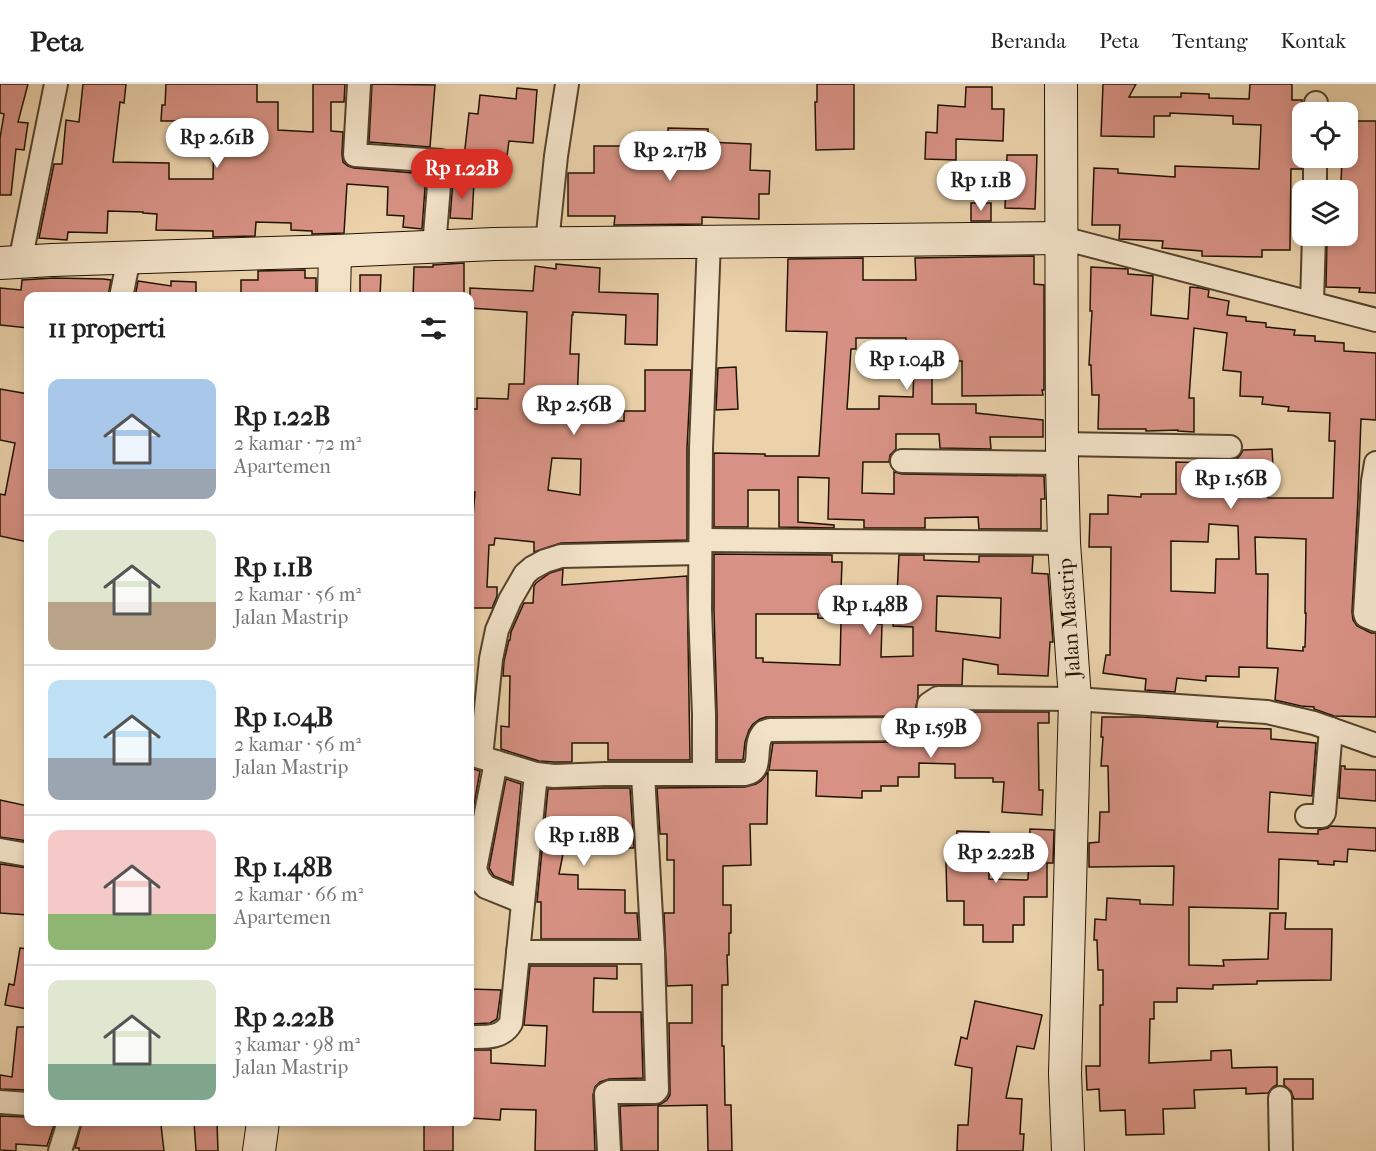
<!DOCTYPE html>
<html lang="id">
<head>
<meta charset="utf-8">
<style>
  :root { --surface:#fff; --page:#f2f2f2; --text:#222; --muted:#767676; --line:#e0e0e0; --accent:#d93025 }
  body { margin:0; font-family:"IM FELL French Canon",serif; background:var(--page); color:var(--text); height:100vh; display:flex; flex-direction:column; font-size:22px; white-space:nowrap }
  * { box-sizing:border-box; margin:0 }
  p { font-size:20px; color:var(--muted) }
  .icon { flex:none; width:33px; height:33px; fill:none; stroke:currentColor; stroke-width:2; stroke-linecap:round; stroke-linejoin:round }
  .map { position:relative; flex:1; overflow:hidden }
  .side { position:absolute; left:24px; top:208px; width:450px; height:834px; display:flex; flex-direction:column; background:var(--surface); border-radius:12px; box-shadow:0 3px 9px #0003 }
  .side>* { flex:none }
  .buttons { position:absolute; left:1292px; top:18px; display:grid; gap:12px }
  .buttons a { display:grid; place-items:center; width:66px; height:66px; border-radius:12px; background:var(--surface); box-shadow:0 3px 9px #0003; font-size:30px }
  .price { position:absolute; translate:-50% -51px; padding:0 14px; border-radius:21px; background:#fff; color:#222; font-size:20px; line-height:39px; filter:drop-shadow(0 2px 3px #0008) }
  .price::after { content:''; position:absolute; left:50%; top:36px; width:18px; height:14px; margin-left:-9px; background:inherit; clip-path:polygon(0 0,100% 0,50% 100%) }
  .price.selected { background:var(--accent); color:#fff }
  ul { padding:0; list-style:none }
  li { display:flex; align-items:center; gap:18px; height:150px; padding:0 24px }
  li+li { border-top:2px solid var(--line) }
  li span { display:grid; place-items:center; flex:none; width:168px; height:120px; border-radius:12px; color:#555 }
  li>.icon { margin-inline-start:auto }
  span .icon { width:72px; height:72px; fill:#fffc; stroke-width:1 }
  li b { font-size:26px }
  h2 { display:flex; justify-content:space-between; align-items:center; height:72px; padding:0 24px; font-size:26px }
  header { display:flex; align-items:center; gap:36px; box-sizing:border-box; height:84px; padding:0 30px; background:var(--surface); border-bottom:2px solid var(--line) }
  header strong { font-size:28px }
  nav { display:flex; gap:33px; margin-inline-start:auto; font-size:21px }
  .map>svg:first-child { display:block }
  .building { fill:#d89285; stroke:#211302; stroke-width:1.5; fill-rule:evenodd }
  .lines { fill:none; stroke-linecap:round; stroke-linejoin:round }
  .street-casing { stroke:#54432c; stroke-width:26 }
  .secondary-casing { stroke:#211302; stroke-width:34 }
  .street { stroke:#f2e2c8; stroke-width:22 }
  .secondary { stroke:#f2e2c8; stroke-width:32 }
  .labels { text-anchor:middle; stroke-width:5; stroke-linejoin:round; paint-order:stroke }
  .street-label { font-size:21px; fill:#211302; stroke:#f2e2c8 }
</style>
</head>
<body>
<header>
<strong>Peta</strong>
<nav><a>Beranda</a><a>Peta</a><a>Tentang</a><a>Kontak</a></nav>
</header>
<div class="map">
<svg width="1376" height="1067" viewBox="0 0 1376 1067">
  <rect width="100%" height="100%" fill="#ebd2ab"/>
  <filter id="stains"><feTurbulence type="fractalNoise" baseFrequency=".00333" numOctaves="4"/><feColorMatrix values="0 0 0 0 .2 0 0 0 0 .09 0 0 0 0 .02 0 0 0 .5 -.17"/></filter>
  <radialGradient id="worn" r=".72"><stop offset=".6" stop-color="#630" stop-opacity="0"/><stop offset="1" stop-color="#630" stop-opacity=".3"/></radialGradient>
  <g class="building">
    <polygon points="0,0 28,0 18,38 28,39 24,66 16,65 11,111 0,111 0,54 4,30 0,29"/>
    <polygon points="83,0 126,0 124,19 120,18 113,78 169,79 169,95 213,95 214,42 177,41 177,37 161,37 162,21 165,21 166,0 257,0 257,18 278,18 278,46 313,48 313,0 345,0 344,18 331,18 331,47 343,48 342,70 343,78 348,82 354,84 426,90 422,145 403,143 404,132 387,131 388,103 347,100 344,149 312,150 312,147 291,146 291,139 256,138 255,152 213,153 213,147 156,146 157,130 143,129 143,128 108,127 107,149 68,148 67,156 39,154 54,80 62,80 66,36 79,38"/>
    <polygon points="372,0 435,1 430,63 369,58"/>
    <polygon points="817,0 854,0 854,65 816,66 815,18 817,18"/>
    <polygon points="1103,0 1136,0 1129,13 1181,13 1181,9 1209,10 1209,14 1249,15 1250,0 1292,0 1292,16 1302,16 1302,85 1291,85 1290,166 1262,166 1262,173 1202,172 1202,167 1162,164 1163,157 1119,155 1120,141 1092,141 1094,84 1118,85 1118,89 1175,93 1175,82 1259,85 1261,41 1233,40 1233,32 1170,29 1170,32 1154,32 1154,53 1101,52"/>
    <polygon points="966,3 992,3 992,25 1004,25 1003,57 956,55 956,76 925,75 926,48 937,49 938,21 965,23"/>
    <polygon points="517,4 537,6 533,59 509,57 505,87 463,82 469,29 478,30 480,11 516,15"/>
    <polygon points="1347,37 1376,37 1376,209 1359,208 1360,204 1326,203 1327,152 1347,152 1347,99 1341,98 1342,76 1347,76"/>
    <polygon points="668,44 708,45 708,58 751,60 750,86 770,87 769,110 759,110 759,135 702,133 702,140 614,141 615,132 568,132 568,89 594,89 594,62 626,62 626,55 668,57"/>
    <polygon points="1007,71 1037,71 1035,125 1005,124"/>
    <polygon points="453,97 474,98 472,135 450,134"/>
    <rect x="971" y="119" width="20" height="18"/>
    <path d="M1034 172V200L1044 201V306H1042L1043 311 962 312V277H932V320H976V329L1043 336V353H990L991 365 940 364 939 350H896V365L890 371 889 378H863L862 409 894 410V388L902 390 1044 392 1045 415H1041V445H979L978 433 925 434V444H864V436L828 435 829 394 798 393V438L834 441V444L779 443V406H748V443H714V369L765 370V372H819L827 248 786 247 788 175 863 174V196H916L915 174ZM856 254H906V278H914L913 313 879 312V325H847L851 265H856Z"/>
    <polygon points="464,179 464,213 413,213 414,183 433,183 433,181"/>
    <path d="M556 180 600 184 599 208 658 210 657 261 625 260 626 231 573 228V231H572L570 270H579L577 317 588 316 589 337H624V327H645V286H691L687 364V456L561 459 534 468V458L495 454 494 461H489L487 503H497V512L492 524H470V469L475 408H470V325H477V314L508 315 509 300H524L527 228 470 224V204L533 207 535 182 556 185ZM552 374 581 375 580 411 548 406Z"/>
    <path d="M1091 183 1128 185V190L1153 192 1151 231 1188 235 1190 203 1200 204 1209 206 1208 213 1229 217 1227 231 1246 233V237L1266 239V243L1295 246 1294 251 1315 252V257L1344 259V267L1376 269V336L1361 335 1358 415 1352 528 1353 536 1357 542 1371 549H1376V633L1334 632 1314 625V623L1301 622 1275 616 1278 584 1239 583V593L1206 592V597L1177 594 1175 608 1145 606 1146 595 1103 589 1106 571H1110L1111 463H1089L1090 430H1108V411L1141 413V410H1176V378L1217 379V376L1237 375 1241 370 1243 366 1272 365 1273 382H1267L1268 414H1333L1335 357H1329L1330 329 1288 327 1289 323 1262 320 1263 313 1240 312 1241 288 1223 286 1227 249 1194 244 1189 314H1194V348L1178 347V346L1146 347V345H1098L1099 311H1092L1091 281H1089L1092 227H1090ZM1209 440 1238 442 1239 475H1216L1215 509 1171 507V457L1208 458ZM1255 453 1306 455 1305 529H1306L1305 563H1303V567L1267 564 1268 490H1256Z"/>
    <polygon points="305,186 305,194 316,194 316,213 241,213 241,196 258,196 258,187"/>
    <polygon points="360,191 381,191 380,213 360,213"/>
    <polygon points="54,194 103,195 111,196 108,213 28,213 28,244 0,241 0,204 21,206 22,196"/>
    <polygon points="138,197 171,202 171,197 196,198 196,213 135,213"/>
    <polygon points="736,283 738,325 716,326 718,284"/>
    <polygon points="0,305 28,310 28,458 0,452 0,410 5,411 15,359 0,356"/>
    <path d="M714 470 832 471V478H842L840 535 818 534V530H756V574H763V578L840 581 841 538 882 540 881 573 913 572V543L893 542 894 511H897L899 471H924V476L979 478V472H1033L1032 489 1048 490 1053 558H1050L1048 592 998 590V581L963 575 962 601H918V613L914 632 766 633 760 635 753 640 749 646 745 658 743 676H717V630L714 526ZM937 512 1001 514 1000 554 936 547Z"/>
    <polygon points="563,485 562,501 687,492 690,676 608,676 608,659 572,659 572,678 554,678 539,677 501,665 501,642 509,643 510,592 503,592 504,577 509,556 510,556 511,548 524,519 533,519 534,502 536,499 550,489"/>
    <polygon points="971,628 1049,628 1049,639 1038,639 1039,706 1043,706 1042,731 1002,728 1004,698 993,698 993,694 955,694 955,680 919,679 919,693 898,693 898,702 881,702 881,707 862,707 862,714 816,712 817,687 769,686 773,659 920,658 929,655 937,646 971,647"/>
    <polygon points="1102,633 1141,633 1218,638 1217,643 1271,645 1271,655 1316,659 1312,712 1270,708 1268,748 1318,750 1318,746 1328,744 1330,742 1376,744 1376,767 1348,765 1347,778 1334,777 1334,781 1318,780 1318,777 1279,775 1278,825 1189,823 1189,881 1224,882 1223,876 1268,875 1270,829 1286,829 1285,845 1332,845 1331,896 1257,897 1257,900 1213,901 1213,905 1177,904 1177,918 1154,918 1154,935 1150,935 1149,979 1211,976 1211,967 1231,966 1232,984 1277,983 1277,1001 1273,1003 1268,1009 1246,1010 1246,1004 1194,1006 1195,1024 1163,1025 1164,1050 1126,1051 1125,1026 1100,1027 1099,1005 1087,1006 1086,982 1100,982 1100,921 1103,921 1103,886 1098,886 1097,856 1094,856 1095,835 1106,836 1107,814 1140,816 1140,820 1173,821 1174,782 1089,783 1089,759 1099,758 1100,728 1109,728 1108,682 1101,682 1103,653 1101,653"/>
    <polygon points="1341,682 1345,682 1345,685 1376,686 1376,717 1339,714"/>
    <polygon points="470,684 480,687 470,743"/>
    <polygon points="768,688 767,740 750,740 751,781 723,782 723,821 731,821 731,849 729,849 729,871 727,871 728,901 722,901 722,962 724,962 725,1021 731,1021 732,1067 708,1067 707,1021 658,1022 658,1067 622,1067 620,1022 655,1021 661,1020 667,1016 670,1011 670,1006 669,939 692,939 692,901 667,902 664,829 674,829 674,776 667,776 667,750 660,750 657,704 745,703 756,700 761,697"/>
    <polygon points="506,695 521,700 512,799 494,792 489,784"/>
    <polygon points="605,704 630,704 634,764 609,764 610,745 568,745 559,790 578,791 578,805 625,806 625,829 637,829 639,855 541,855 541,818 537,818 548,705"/>
    <polygon points="0,716 28,722 28,757 0,753"/>
    <polygon points="1030,745 1054,746 1053,779 1047,779 1047,813 1024,813 1024,841 1013,841 1013,858 983,858 983,841 964,841 964,817 947,817 946,778 955,778 957,747 989,748 989,795 1027,796 1028,795"/>
    <polygon points="0,780 28,784 28,831 0,829"/>
    <polygon points="20,864 28,865 28,925 5,921 9,900 14,901"/>
    <polygon points="530,882 617,882 617,895 594,894 593,928 641,928 643,994 609,995 600,998 595,1003 593,1011 595,1067 535,1067 536,1026 501,1025 500,1036 471,1034 473,997 470,997 470,966 491,966 491,979 545,982 547,942 524,941"/>
    <polygon points="470,905 501,906 497,935 490,939 470,940"/>
    <polygon points="975,917 1042,931 1034,965 1017,962 1006,1014 1022,1015 1020,1050 1024,1050 1023,1067 957,1067 958,1041 968,1041 972,984 955,981 961,953 967,955"/>
    <polygon points="17,943 28,943 28,1006 0,1005 0,991 12,993"/>
    <polygon points="1284,995 1313,995 1313,1015 1294,1015 1291,1007 1284,1001"/>
    <polygon points="0,1032 28,1033 28,1038 55,1038 47,1062 16,1060 16,1067 0,1066"/>
    <polygon points="82,1038 161,1041 164,1067 79,1067 79,1064 75,1064"/>
    <polygon points="194,1038 217,1038 218,1067 196,1067"/>
    <rect x="424" y="1038" width="29" height="29"/>
  </g>
  <g class="lines">
    <defs>
      <g id="street">
        <polyline points="359,0 355,71 441,77 434,163"/>
        <polyline points="1316,28 1316,19"/>
        <polyline points="1315,106 1315,74"/>
        <polyline points="1062,154 1376,236"/>
        <polyline points="547,159 556,72 567,0"/>
        <polyline points="20,178 56,0"/>
        <polyline points="121,213 129,174"/>
        <polyline points="1312,219 1314,152"/>
        <polyline points="1062,360 1230,363"/>
        <polyline points="902,377 1062,379"/>
        <polyline points="1376,379 1373,397 1365,529 1366,532 1376,536"/>
        <polyline points="701,456 1064,459"/>
        <path d="M470 670 536 690 554 692 605 690H745C766 686 751 661 764 648L770 646 920 645 926 640 929 620 938 614 1075 615 1267 628 1314 639 1376 661"/>
        <polyline points="481,673 491,575 497,546 510,516 525,490 532,484 545,477 561,472 700,469"/>
        <polyline points="496,678 475,785 479,795 486,803 523,818"/>
        <polyline points="704,689 704,631 700,526 701,364 709,157"/>
        <polyline points="1307,732 1322,732 1324,729 1331,645"/>
        <polyline points="0,766 28,771"/>
        <polyline points="518,868 653,868"/>
        <path d="M470 953C485 953 502 955 511 939L536 690"/>
        <polyline points="1280,1014 1281,1067"/>
        <polyline points="0,1018 28,1020"/>
        <polyline points="60,1067 69,1038"/>
        <polyline points="609,1067 606,1010 610,1008 655,1008 657,1006 653,868 643,690"/>
      </g>
      <g id="secondary">
        <polyline points="1061,0 1062,379 1064,459 1075,615 1065,990 1068,1067"/>
        <polyline points="0,179 52,176 335,167 494,160 1062,154"/>
        <polyline points="334,213 335,167"/>
        <polyline points="259,1067 263,1038"/>
      </g>
    </defs>
    <use href="#street" class="street-casing"/>
    <use href="#secondary" class="secondary-casing"/>
    <use href="#street" class="street"/>
    <use href="#secondary" class="secondary"/>
  </g>
  <g class="labels">
    <g class="street-label">
      <text transform="translate(1069 534) rotate(-94)" y="7">Jalan Mastrip</text>
    </g>
  </g>
  <rect width="100%" height="100%" filter="url(#stains)"/>
  <rect width="100%" height="100%" fill="url(#worn)"/>
</svg>
<div class="buttons">
<a><svg class="icon" aria-label="locate" viewBox="0 0 24 24"><circle cx="12" cy="12" r="6"/><path d="M12 2v4M12 18v4M2 12h4M18 12h4"/></svg></a>
<a><svg class="icon" aria-label="layers" viewBox="0 0 24 24"><path d="M12 4l9 5-9 5-9-5zM3 14l9 5 9-5"/></svg></a>
</div>
<b class="price" style="left:217px;top:85px">Rp 2.61B</b>
<b class="price" style="left:670px;top:98px">Rp 2.17B</b>
<b class="price selected" style="left:462px;top:116px">Rp 1.22B</b>
<b class="price" style="left:981px;top:128px">Rp 1.1B</b>
<b class="price" style="left:907px;top:307px">Rp 1.04B</b>
<b class="price" style="left:574px;top:352px">Rp 2.56B</b>
<b class="price" style="left:1231px;top:426px">Rp 1.56B</b>
<b class="price" style="left:870px;top:552px">Rp 1.48B</b>
<b class="price" style="left:931px;top:675px">Rp 1.59B</b>
<b class="price" style="left:584px;top:783px">Rp 1.18B</b>
<b class="price" style="left:996px;top:800px">Rp 2.22B</b>
<section class="side">
<h2>11 properti<svg class="icon" aria-label="filters" viewBox="0 0 24 24"><path d="M4 7h16M4 17h16"/><circle cx="9" cy="7" r="2"/><circle cx="15" cy="17" r="2"/></svg></h2>
<ul>
<li><span style="background:linear-gradient(#a9c7e8 75%,#9aa5b1 0)"><svg class="icon" aria-label="home" viewBox="0 0 24 24"><path d="M3 11l9-7 9 7M6 9v11h12V9"/></svg></span><div><b>Rp 1.22B</b><p>2 kamar · 72 m²</p><p>Apartemen</p></div></li>
<li><span style="background:linear-gradient(#dfe7d0 60%,#b9a48a 0)"><svg class="icon" aria-label="home" viewBox="0 0 24 24"><path d="M3 11l9-7 9 7M6 9v11h12V9"/></svg></span><div><b>Rp 1.1B</b><p>2 kamar · 56 m²</p><p>Jalan Mastrip</p></div></li>
<li><span style="background:linear-gradient(#bfe0f5 65%,#9aa5b1 0)"><svg class="icon" aria-label="home" viewBox="0 0 24 24"><path d="M3 11l9-7 9 7M6 9v11h12V9"/></svg></span><div><b>Rp 1.04B</b><p>2 kamar · 56 m²</p><p>Jalan Mastrip</p></div></li>
<li><span style="background:linear-gradient(#f6c9c9 70%,#8fb573 0)"><svg class="icon" aria-label="home" viewBox="0 0 24 24"><path d="M3 11l9-7 9 7M6 9v11h12V9"/></svg></span><div><b>Rp 1.48B</b><p>2 kamar · 66 m²</p><p>Apartemen</p></div></li>
<li><span style="background:linear-gradient(#dfe7d0 70%,#7fa58c 0)"><svg class="icon" aria-label="home" viewBox="0 0 24 24"><path d="M3 11l9-7 9 7M6 9v11h12V9"/></svg></span><div><b>Rp 2.22B</b><p>3 kamar · 98 m²</p><p>Jalan Mastrip</p></div></li>
</ul>
</section>
</div>
</body>
</html>
